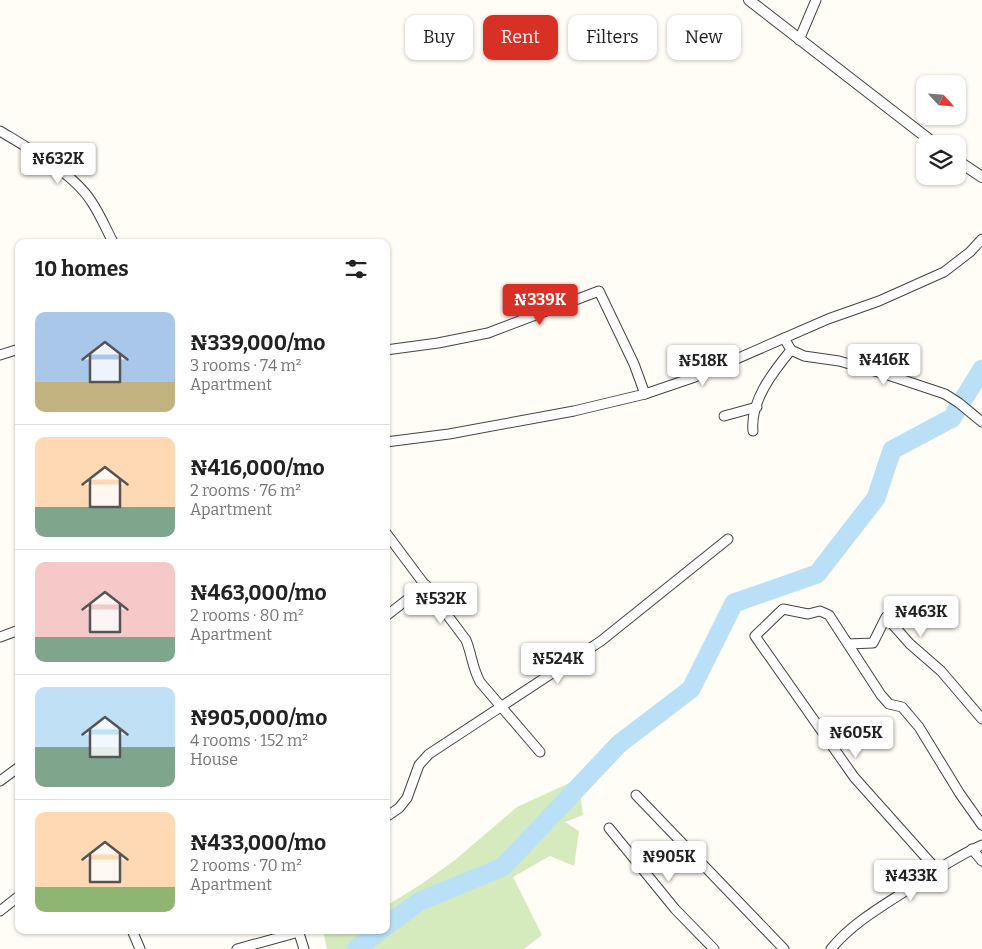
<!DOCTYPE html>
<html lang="en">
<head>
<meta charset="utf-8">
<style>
  :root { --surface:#fff; --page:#f6f6f6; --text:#222; --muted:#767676; --line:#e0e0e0; --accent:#d93025 }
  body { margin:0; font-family:Bitter,serif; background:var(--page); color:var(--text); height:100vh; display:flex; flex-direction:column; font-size:19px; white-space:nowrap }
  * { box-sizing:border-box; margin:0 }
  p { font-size:16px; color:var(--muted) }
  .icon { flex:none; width:28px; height:28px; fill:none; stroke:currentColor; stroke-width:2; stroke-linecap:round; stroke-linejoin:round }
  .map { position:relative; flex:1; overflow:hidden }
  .details { position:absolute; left:15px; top:239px; width:375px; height:695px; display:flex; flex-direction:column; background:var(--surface); border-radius:10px; box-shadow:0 1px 4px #0004 }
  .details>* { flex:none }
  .guide { position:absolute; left:405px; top:15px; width:475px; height:45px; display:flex; gap:10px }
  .needle { width:32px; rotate:116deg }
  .buttons { position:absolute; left:916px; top:75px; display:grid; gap:10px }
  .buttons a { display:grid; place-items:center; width:50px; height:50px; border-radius:10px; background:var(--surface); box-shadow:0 1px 4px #0004; font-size:25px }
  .price { position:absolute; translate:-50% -42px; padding:0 11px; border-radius:5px; background:#fff; color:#222; font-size:16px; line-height:32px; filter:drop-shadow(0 1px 2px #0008) }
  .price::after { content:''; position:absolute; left:50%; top:30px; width:15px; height:11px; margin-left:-8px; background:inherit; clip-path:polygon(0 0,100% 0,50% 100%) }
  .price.current { background:var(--accent); color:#fff }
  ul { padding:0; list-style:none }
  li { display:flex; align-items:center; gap:15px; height:125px; padding:0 20px }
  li+li { border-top:1px solid var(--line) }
  li span { display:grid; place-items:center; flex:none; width:140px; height:100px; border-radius:10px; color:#555 }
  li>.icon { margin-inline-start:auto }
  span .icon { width:60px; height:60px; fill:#fffc; stroke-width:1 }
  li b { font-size:21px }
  h2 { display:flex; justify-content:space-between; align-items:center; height:60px; padding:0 20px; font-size:21px }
  .pill { padding:0 18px; border-radius:10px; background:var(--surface); box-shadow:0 1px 4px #0004; font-size:18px; line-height:45px }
  .pill.current { background:var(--accent); color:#fff }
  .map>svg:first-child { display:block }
  .green { fill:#d5ebbd }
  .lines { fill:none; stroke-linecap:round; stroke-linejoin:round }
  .river { stroke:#b9e0f7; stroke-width:19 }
  .minor-casing { stroke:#444; stroke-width:11 }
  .tertiary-casing { stroke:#444; stroke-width:12 }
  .minor { stroke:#fff; stroke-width:9 }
  .tertiary { stroke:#fff; stroke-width:10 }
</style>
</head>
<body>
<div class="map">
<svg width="982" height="949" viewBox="0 0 982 949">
  <rect width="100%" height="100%" fill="#fffdf5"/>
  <polygon class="green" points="578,779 583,815 565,822 579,831 574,866 550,856 513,877 542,935 524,949 327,949 323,930 386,930 386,906 420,885 455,860 517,807"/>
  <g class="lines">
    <g class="river">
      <polyline points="386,926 420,901 503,867 619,744 691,689 734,603 817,574 876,498 892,450 952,418 982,369"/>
      <polyline points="356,949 381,930"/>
    </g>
    <defs>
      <g id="minor">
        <polyline points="799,40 816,0"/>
        <path d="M0 131C28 148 73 173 91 201 100 214 106 229 113 242"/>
        <polyline points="386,350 438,343 488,333 599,291 634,364 645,394"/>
        <polyline points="791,350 804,356 839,361 885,374 945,394 959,403 982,422"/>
        <polyline points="0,355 19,349"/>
        <polyline points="724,416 757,407"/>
        <path d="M753 431C750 401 773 372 791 350L784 338"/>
        <polyline points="386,442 449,434 574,411 645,394 695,377 828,319 879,301 944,272 970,252 982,239"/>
        <path d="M386 533 466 640C472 655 472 667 480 682L540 752"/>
        <polyline points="386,616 426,585"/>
        <polyline points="0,637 19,630"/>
        <polyline points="848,644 873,643 886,617 910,644 941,671 982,719"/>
        <polyline points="0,781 19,767"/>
        <polyline points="636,795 784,949"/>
        <polyline points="386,817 399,808 407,798 419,765 429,754 601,641 728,539"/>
        <polyline points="609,828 675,909 714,949"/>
        <polyline points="972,849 982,861"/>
        <polyline points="937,870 854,777 755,636 783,609 808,614 820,611 829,615 881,695 889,704 902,707 919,727 960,794 982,825"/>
        <polyline points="0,911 19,896"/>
        <polyline points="132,930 140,949"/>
        <polyline points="298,930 304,949"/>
        <polyline points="237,949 299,932"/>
        <path d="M831 949C851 924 881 907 907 890 931 874 955 857 982 845"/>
      </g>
      <g id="tertiary">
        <polyline points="749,0 935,144"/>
        <polyline points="958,161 982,177"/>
      </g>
    </defs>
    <use href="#minor" class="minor-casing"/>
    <use href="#tertiary" class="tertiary-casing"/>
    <use href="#minor" class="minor"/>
    <use href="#tertiary" class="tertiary"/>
  </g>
</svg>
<div class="buttons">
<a><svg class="needle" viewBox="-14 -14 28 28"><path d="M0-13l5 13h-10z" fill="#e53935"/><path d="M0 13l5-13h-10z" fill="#767676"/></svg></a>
<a><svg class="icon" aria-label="layers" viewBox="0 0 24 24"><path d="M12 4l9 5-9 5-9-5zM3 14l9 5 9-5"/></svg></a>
</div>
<b class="price" style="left:58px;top:185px">₦632K</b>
<b class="price current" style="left:540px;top:326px">₦339K</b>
<b class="price" style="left:884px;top:386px">₦416K</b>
<b class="price" style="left:703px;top:387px">₦518K</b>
<b class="price" style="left:441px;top:625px">₦532K</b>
<b class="price" style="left:921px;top:638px">₦463K</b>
<b class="price" style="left:558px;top:685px">₦524K</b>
<b class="price" style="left:856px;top:759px">₦605K</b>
<b class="price" style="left:669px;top:883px">₦905K</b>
<b class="price" style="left:911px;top:902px">₦433K</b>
<div class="guide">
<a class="pill">Buy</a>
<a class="pill current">Rent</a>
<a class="pill">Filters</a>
<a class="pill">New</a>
</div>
<section class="details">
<h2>10 homes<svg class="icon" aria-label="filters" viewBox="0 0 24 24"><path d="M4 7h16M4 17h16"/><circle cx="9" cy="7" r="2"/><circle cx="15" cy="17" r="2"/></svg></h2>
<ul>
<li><span style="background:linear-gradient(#a9c7e8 70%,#c2b280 0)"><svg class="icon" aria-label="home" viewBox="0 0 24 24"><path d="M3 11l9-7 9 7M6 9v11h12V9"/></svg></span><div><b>₦339,000/mo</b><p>3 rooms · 74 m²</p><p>Apartment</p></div></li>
<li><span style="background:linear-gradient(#ffd9b3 70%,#7fa58c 0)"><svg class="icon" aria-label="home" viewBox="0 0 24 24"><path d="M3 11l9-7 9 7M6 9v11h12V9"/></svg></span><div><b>₦416,000/mo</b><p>2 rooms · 76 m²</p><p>Apartment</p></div></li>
<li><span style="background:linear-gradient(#f6c9c9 75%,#7fa58c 0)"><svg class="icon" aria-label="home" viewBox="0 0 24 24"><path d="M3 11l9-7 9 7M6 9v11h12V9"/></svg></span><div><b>₦463,000/mo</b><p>2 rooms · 80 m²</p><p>Apartment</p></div></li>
<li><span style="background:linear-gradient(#bfe0f5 60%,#7fa58c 0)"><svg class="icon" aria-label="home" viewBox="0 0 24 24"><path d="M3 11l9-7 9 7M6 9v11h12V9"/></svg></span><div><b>₦905,000/mo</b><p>4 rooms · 152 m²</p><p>House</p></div></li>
<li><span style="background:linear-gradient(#ffd9b3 75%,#8fb573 0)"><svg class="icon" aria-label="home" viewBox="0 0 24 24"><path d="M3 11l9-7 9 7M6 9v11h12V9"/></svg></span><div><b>₦433,000/mo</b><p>2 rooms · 70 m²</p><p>Apartment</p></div></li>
</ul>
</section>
</div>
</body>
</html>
